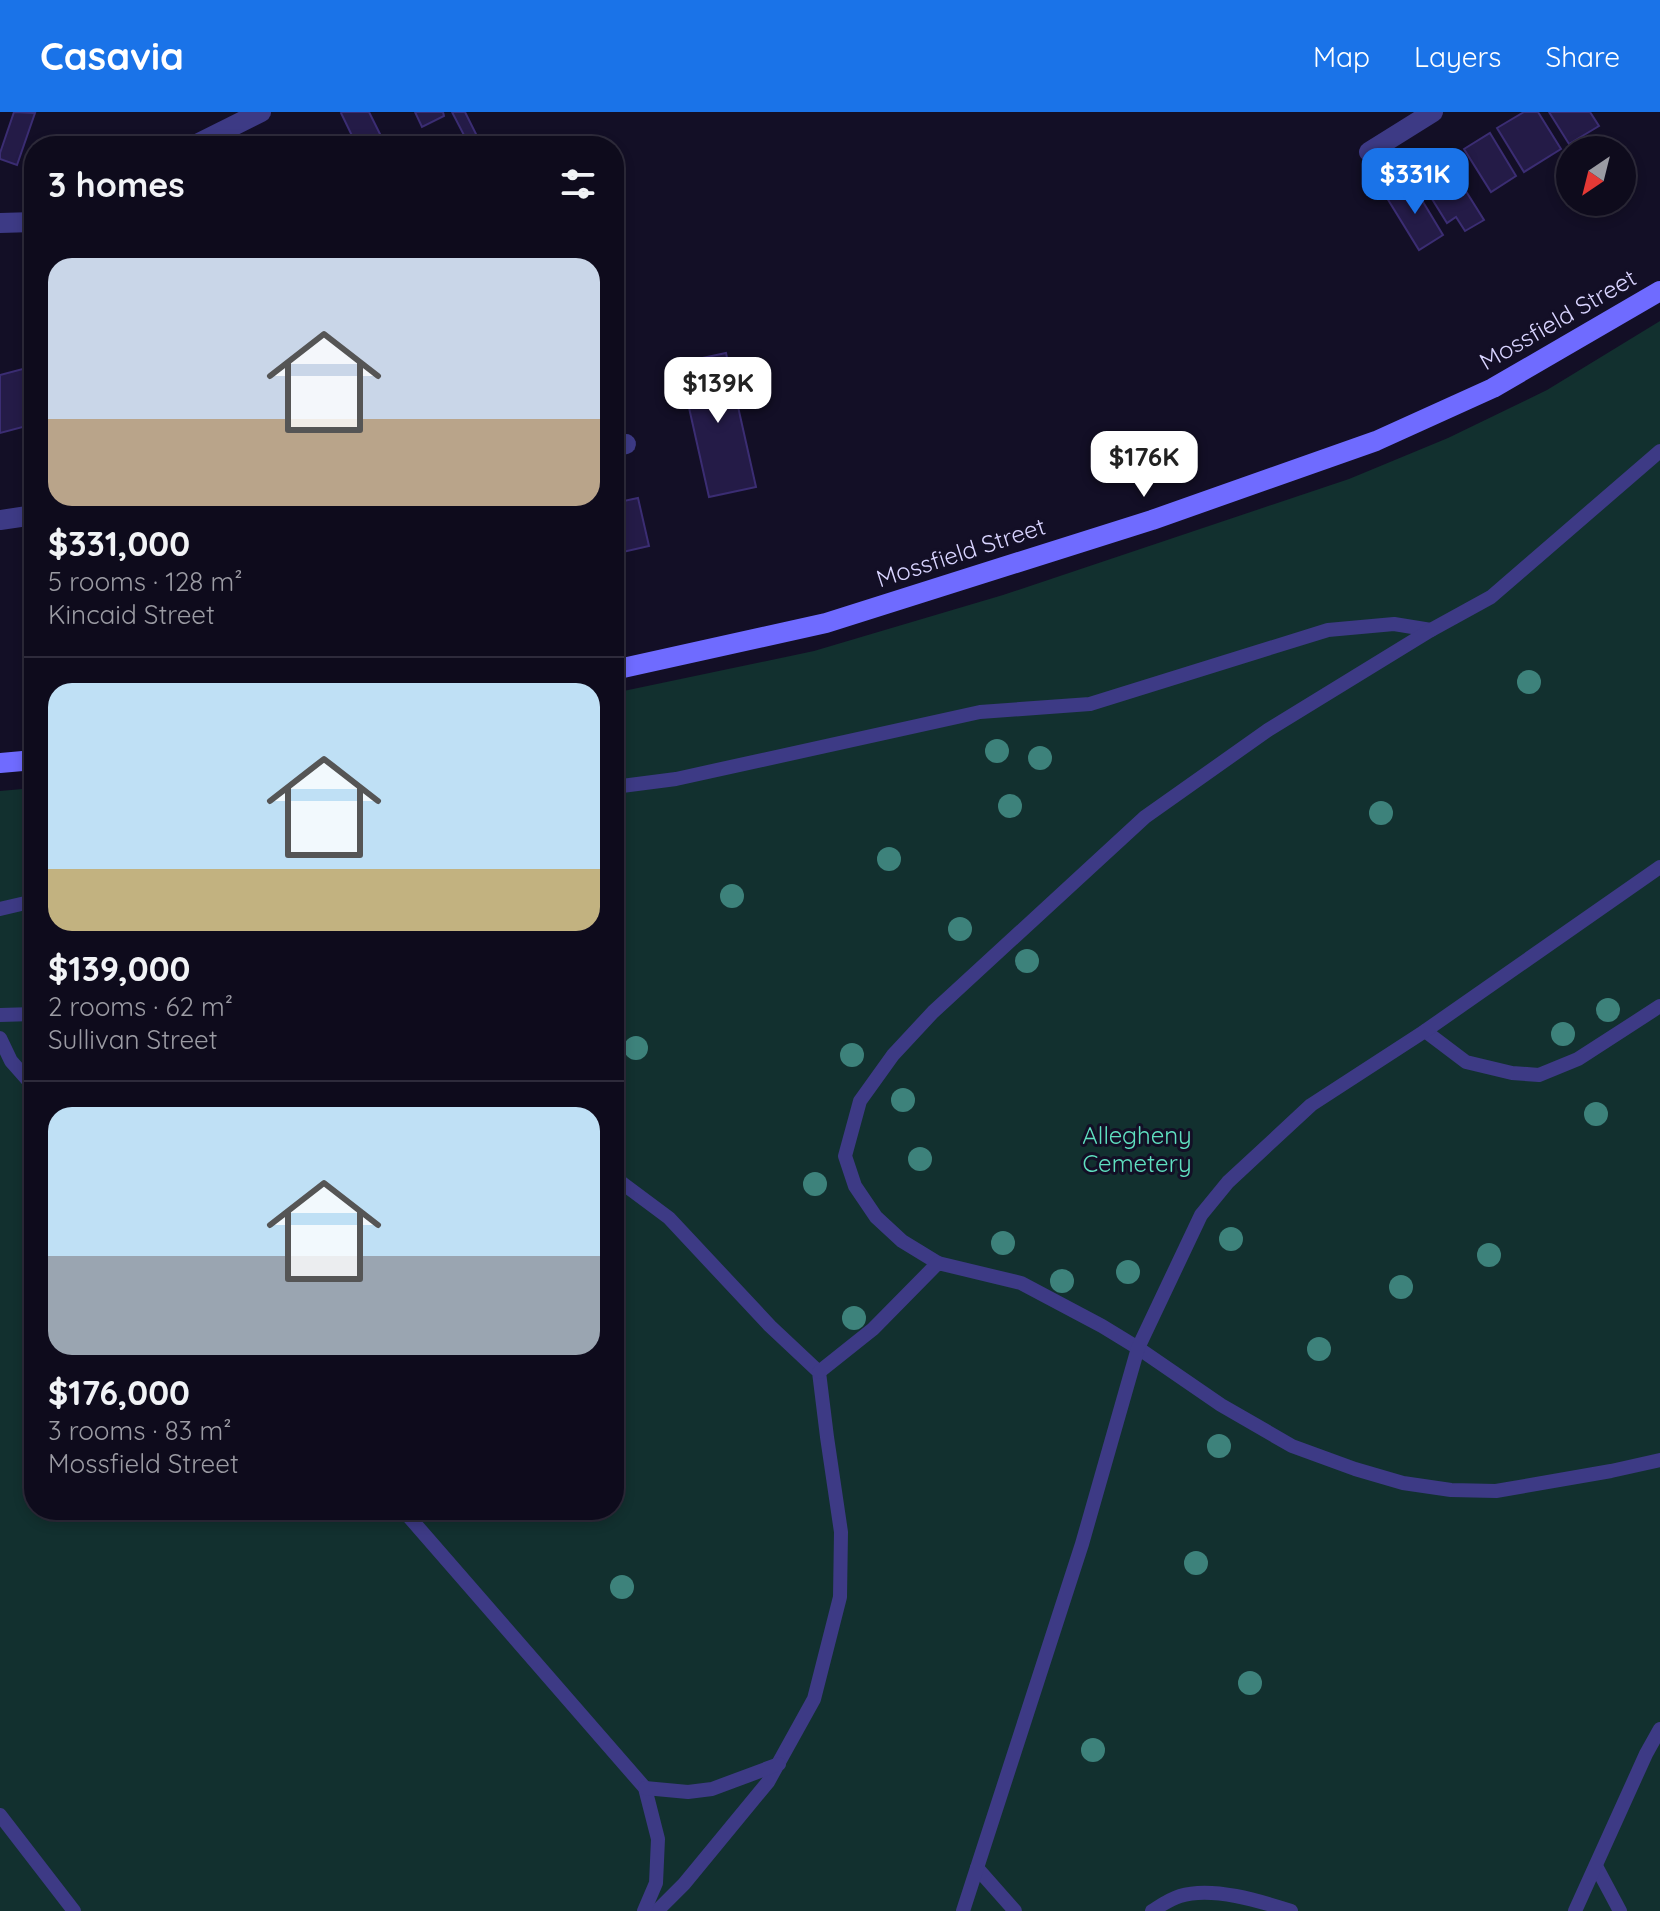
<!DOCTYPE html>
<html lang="en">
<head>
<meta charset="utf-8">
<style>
  :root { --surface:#0e0b1c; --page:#171425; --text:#f1f3f6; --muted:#9b9ba3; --line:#2e2b3b; --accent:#1a73e8 }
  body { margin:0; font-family:Quicksand,sans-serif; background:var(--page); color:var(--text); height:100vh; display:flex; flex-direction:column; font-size:30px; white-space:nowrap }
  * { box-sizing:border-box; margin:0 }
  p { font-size:26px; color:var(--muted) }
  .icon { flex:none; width:44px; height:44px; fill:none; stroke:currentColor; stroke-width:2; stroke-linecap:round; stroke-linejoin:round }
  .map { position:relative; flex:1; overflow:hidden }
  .sheet { position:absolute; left:24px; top:24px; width:600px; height:1384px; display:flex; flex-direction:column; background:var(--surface); border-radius:32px; box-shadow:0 4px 12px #0003,0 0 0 2px var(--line) }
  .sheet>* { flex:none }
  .needle { width:52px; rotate:215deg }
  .buttons { position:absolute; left:1556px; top:24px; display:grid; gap:16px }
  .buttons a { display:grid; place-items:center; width:80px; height:80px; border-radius:50%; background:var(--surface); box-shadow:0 4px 12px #0003,0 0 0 2px var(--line); font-size:40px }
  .price { position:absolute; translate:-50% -68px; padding:0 18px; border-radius:16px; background:#fff; color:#222; font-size:26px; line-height:52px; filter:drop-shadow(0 2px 4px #0008) }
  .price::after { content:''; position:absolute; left:50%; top:48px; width:24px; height:18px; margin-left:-12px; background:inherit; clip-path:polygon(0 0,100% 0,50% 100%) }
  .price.active { background:var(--accent); color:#fff }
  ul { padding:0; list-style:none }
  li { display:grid; align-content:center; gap:16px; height:424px; padding:0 24px }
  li+li { border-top:2px solid var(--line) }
  li span { display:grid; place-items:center; height:248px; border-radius:24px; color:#555 }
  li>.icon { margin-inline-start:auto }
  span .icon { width:144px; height:144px; fill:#fffc; stroke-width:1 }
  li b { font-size:34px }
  h2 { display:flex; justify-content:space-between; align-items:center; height:96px; padding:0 24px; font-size:34px }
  header { display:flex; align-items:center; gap:48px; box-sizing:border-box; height:112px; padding:0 40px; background:var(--accent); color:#fff }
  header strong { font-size:38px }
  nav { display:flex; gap:44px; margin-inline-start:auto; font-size:28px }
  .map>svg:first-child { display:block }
  .green { fill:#12302f }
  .building { fill:#241b47; stroke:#3b2d73; stroke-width:2 }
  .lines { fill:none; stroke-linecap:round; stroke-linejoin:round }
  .lane { stroke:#3d3a85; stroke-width:14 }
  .street { stroke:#3d3a85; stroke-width:20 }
  .secondary { stroke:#6f6bff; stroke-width:20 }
  .tree { fill:#3d827b }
  .labels { text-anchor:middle; stroke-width:6; stroke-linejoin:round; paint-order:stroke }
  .street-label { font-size:24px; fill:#d9d4ff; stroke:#130f26 }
  .park-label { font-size:24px; fill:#5fe0c0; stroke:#130f26 }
</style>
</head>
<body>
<header>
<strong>Casavia</strong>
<nav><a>Map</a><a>Layers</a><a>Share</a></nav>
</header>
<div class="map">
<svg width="1660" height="1799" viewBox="0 0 1660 1799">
  <rect width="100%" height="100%" fill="#130f26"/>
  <polygon class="green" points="1660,209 1660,1799 0,1799 0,679 34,676 34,1398 614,1398 614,581 814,539 1003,483 1349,367 1448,326 1547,278"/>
  <g class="building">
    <polygon points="14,0 35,1 17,53 0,47 0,41"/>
    <polygon points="342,0 369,0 386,34 357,34 341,1"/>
    <polygon points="415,0 443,0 444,4 422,15"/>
    <polygon points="452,0 465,0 477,24 467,29"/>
    <polygon points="1524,0 1538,0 1561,37 1524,60 1497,16"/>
    <polygon points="1549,0 1590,0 1599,14 1569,32"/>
    <polygon points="1490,21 1516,64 1491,80 1464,37"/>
    <polygon points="1447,49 1484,108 1465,119 1456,105 1447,111 1419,66"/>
    <polygon points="1411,70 1443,123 1419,138 1387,86"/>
    <polygon points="726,241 756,375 709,385 679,251"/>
    <polygon points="34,254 34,312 0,321 0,263"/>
    <polygon points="638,386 649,434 614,442 614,391"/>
  </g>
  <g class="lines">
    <g class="lane">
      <polyline points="614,675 676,667 980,600 1090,592 1328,518 1394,512 1431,518"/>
      <polyline points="0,797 34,789"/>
      <polyline points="0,903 34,902"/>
      <polyline points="1425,919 1466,950 1512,961 1539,963 1578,947 1660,894"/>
      <polyline points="0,926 11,949 34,975"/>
      <polyline points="614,1065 669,1106 770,1214 819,1260 827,1325 841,1420 840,1485 814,1587 768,1670 684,1772 657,1799"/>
      <polyline points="938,1151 902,1129 876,1105 855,1074 845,1044 860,989 893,943 933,900 1145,705 1268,618 1431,518 1491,485 1660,339"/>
      <polyline points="819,1260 873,1217 938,1151 1021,1171 1102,1214 1138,1236 1221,1293 1292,1334 1355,1357 1403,1371 1451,1378 1496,1379 1611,1359 1660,1348"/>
      <polyline points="403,1398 645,1676 658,1727 656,1771 644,1799"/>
      <polyline points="645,1676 688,1680 712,1677 779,1652"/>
      <polyline points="0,1703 74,1799"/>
      <polyline points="1596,1754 1620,1799"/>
      <polyline points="977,1756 1015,1799"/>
      <polyline points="963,1799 1082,1432 1138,1236 1201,1103 1228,1070 1311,993 1425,919 1660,755"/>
      <path d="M1152 1799C1160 1794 1170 1787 1180 1784 1212 1774 1260 1789 1291 1799"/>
      <polyline points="1575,1799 1646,1642 1660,1617"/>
    </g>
    <g class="street">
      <polyline points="193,34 261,0"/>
      <polyline points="1369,40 1433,0"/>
      <polyline points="0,111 34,110"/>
      <polyline points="614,335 626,332"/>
      <polyline points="0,408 34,403"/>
    </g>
    <g class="secondary">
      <polyline points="614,558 826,511 1152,408 1376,329 1493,276 1660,179"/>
      <polyline points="0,651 34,648"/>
    </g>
  </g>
  <g class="tree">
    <circle cx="1529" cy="570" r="12"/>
    <circle cx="997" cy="639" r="12"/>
    <circle cx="1040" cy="646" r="12"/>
    <circle cx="1010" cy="694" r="12"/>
    <circle cx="1381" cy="701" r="12"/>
    <circle cx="889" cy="747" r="12"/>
    <circle cx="732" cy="784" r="12"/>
    <circle cx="960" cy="817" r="12"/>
    <circle cx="1027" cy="849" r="12"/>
    <circle cx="1608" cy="898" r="12"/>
    <circle cx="1563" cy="922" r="12"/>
    <circle cx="636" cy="936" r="12"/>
    <circle cx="852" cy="943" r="12"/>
    <circle cx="903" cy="988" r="12"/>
    <circle cx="1596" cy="1002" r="12"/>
    <circle cx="920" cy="1047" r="12"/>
    <circle cx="815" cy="1072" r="12"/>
    <circle cx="1231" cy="1127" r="12"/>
    <circle cx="1003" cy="1131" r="12"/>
    <circle cx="1489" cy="1143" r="12"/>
    <circle cx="1128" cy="1160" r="12"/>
    <circle cx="1062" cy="1169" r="12"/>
    <circle cx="1401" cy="1175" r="12"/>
    <circle cx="854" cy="1206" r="12"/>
    <circle cx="1319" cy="1237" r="12"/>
    <circle cx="1219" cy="1334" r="12"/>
    <circle cx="1196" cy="1451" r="12"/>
    <circle cx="622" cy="1475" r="12"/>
    <circle cx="1250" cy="1571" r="12"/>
    <circle cx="1093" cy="1638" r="12"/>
  </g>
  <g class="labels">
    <g class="street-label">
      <text transform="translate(1558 208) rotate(-30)" y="8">Mossfield Street</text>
      <text transform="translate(961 441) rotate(-18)" y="8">Mossfield Street</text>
    </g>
    <g class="park-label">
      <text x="1137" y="1032">Allegheny<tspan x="1137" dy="28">Cemetery</tspan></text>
    </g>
  </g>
</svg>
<div class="buttons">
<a><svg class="needle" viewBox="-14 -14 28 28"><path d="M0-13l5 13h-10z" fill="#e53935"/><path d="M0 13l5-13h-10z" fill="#9b9ba3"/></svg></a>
</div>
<b class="price active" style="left:1415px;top:104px">$331K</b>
<b class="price" style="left:718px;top:313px">$139K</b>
<b class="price" style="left:1144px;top:387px">$176K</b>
<section class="sheet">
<h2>3 homes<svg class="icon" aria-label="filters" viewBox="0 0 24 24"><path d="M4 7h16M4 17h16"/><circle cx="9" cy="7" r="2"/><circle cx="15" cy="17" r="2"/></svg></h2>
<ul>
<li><span style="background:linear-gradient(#c9d6e8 65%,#b9a48a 0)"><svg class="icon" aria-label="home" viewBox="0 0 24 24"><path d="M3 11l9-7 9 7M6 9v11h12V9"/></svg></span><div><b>$331,000</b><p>5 rooms · 128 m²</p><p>Kincaid Street</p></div></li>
<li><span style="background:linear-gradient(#bfe0f5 75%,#c2b280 0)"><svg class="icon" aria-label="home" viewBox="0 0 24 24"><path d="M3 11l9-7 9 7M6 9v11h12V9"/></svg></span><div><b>$139,000</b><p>2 rooms · 62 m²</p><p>Sullivan Street</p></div></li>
<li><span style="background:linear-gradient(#bfe0f5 60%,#9aa5b1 0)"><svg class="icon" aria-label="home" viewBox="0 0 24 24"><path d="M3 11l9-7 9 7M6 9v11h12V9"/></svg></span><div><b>$176,000</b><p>3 rooms · 83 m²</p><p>Mossfield Street</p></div></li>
</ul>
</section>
</div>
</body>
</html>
